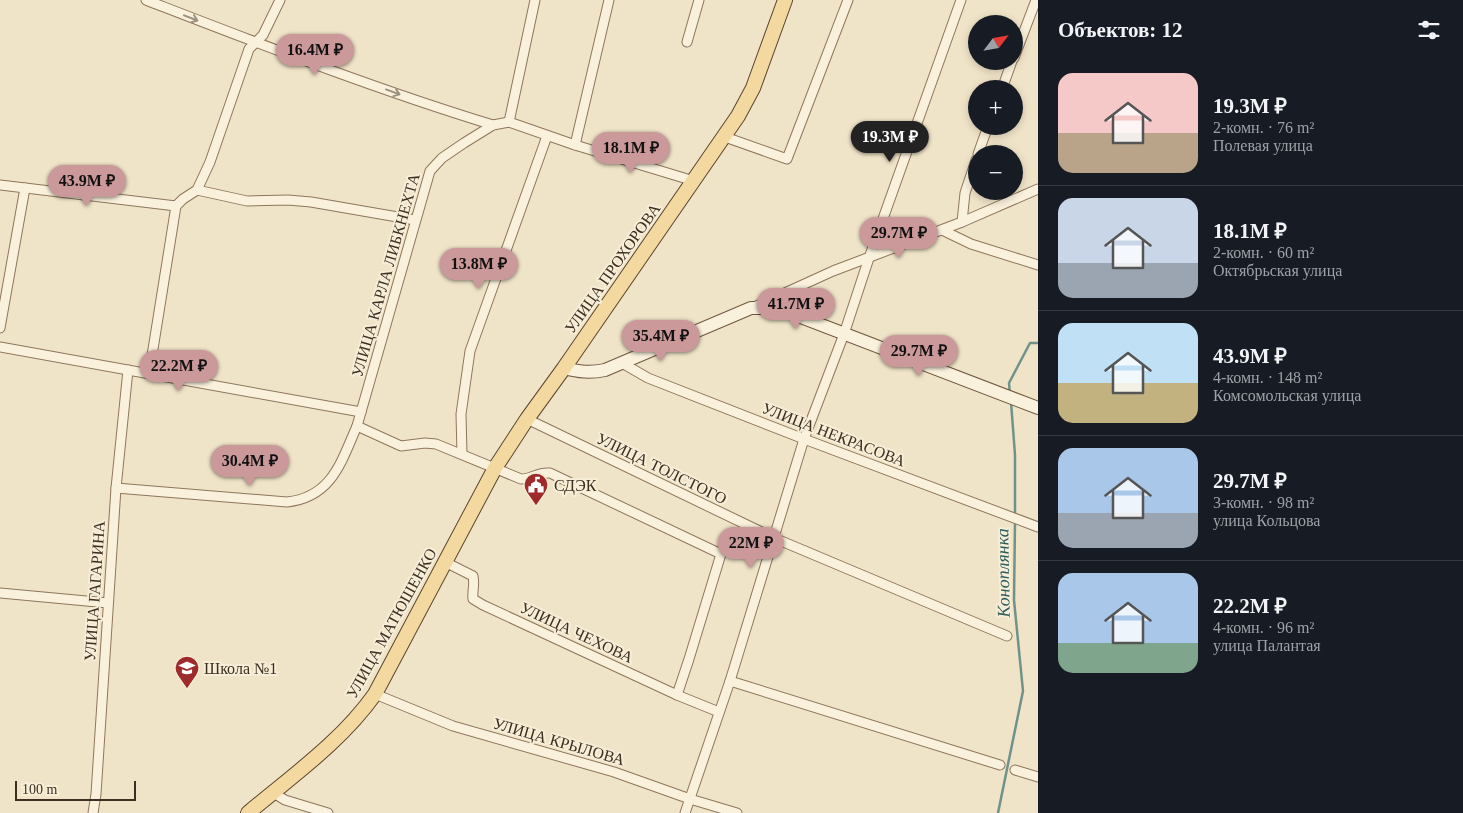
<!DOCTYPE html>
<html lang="ru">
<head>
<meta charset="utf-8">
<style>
  :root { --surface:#171b24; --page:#20242c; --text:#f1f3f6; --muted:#9ea1a6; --line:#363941; --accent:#cc999b }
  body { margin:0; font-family:Georgia,serif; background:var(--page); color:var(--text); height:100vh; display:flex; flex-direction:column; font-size:19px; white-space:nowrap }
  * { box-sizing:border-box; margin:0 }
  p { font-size:16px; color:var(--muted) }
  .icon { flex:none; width:28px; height:28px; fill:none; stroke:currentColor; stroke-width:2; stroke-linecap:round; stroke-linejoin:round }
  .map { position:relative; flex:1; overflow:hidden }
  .panel { display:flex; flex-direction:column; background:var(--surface); width:425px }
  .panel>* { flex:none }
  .needle { width:32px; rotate:59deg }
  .buttons { position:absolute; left:968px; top:15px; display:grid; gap:10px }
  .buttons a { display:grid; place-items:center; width:55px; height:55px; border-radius:50%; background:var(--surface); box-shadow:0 2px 8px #0003; font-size:25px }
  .scale { position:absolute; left:15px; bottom:12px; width:121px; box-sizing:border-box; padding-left:5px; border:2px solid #3d2e20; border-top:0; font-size:14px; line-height:18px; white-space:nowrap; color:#3d2e20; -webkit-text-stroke:4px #f7eed8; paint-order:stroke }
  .price { position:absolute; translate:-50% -42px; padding:0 11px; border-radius:18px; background:var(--accent); color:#111; font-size:16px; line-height:32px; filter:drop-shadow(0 1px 2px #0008) }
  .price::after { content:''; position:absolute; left:50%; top:30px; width:15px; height:11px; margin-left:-8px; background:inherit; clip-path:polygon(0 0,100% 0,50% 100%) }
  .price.selected { background:#222; color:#fff }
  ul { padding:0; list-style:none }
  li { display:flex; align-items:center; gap:15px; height:125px; padding:0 20px }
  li+li { border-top:1px solid var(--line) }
  li span { display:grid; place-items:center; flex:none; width:140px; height:100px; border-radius:15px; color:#555 }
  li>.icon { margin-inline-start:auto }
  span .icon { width:60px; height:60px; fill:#fffc; stroke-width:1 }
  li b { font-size:21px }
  h2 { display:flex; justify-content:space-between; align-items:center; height:60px; padding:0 20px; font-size:21px }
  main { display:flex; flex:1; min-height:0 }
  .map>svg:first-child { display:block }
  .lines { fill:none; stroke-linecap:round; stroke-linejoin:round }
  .stream { stroke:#6f938a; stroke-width:2.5 }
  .minor-casing { stroke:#8d765c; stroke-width:11 }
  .secondary-casing { stroke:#6f573f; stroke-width:14 }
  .primary-casing { stroke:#5b4430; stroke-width:16 }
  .minor { stroke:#faf1dc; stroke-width:9 }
  .secondary { stroke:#faf1dc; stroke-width:12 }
  .primary { stroke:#f3d9a0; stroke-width:14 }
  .oneway { stroke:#9c907e }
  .labels { text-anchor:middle; stroke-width:4; stroke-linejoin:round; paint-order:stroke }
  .street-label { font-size:16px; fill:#3d2e20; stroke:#f7eed8 }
  .poi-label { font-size:16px; fill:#3d2e20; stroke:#f7eed8; text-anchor:start }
  .water-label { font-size:18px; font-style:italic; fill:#2f5d5a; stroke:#f7eed8 }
</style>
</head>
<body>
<main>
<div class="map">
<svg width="1038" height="813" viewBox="0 0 1038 813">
  <rect width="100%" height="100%" fill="#f0e4c8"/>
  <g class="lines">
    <g class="stream">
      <polyline points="1010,394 1009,383 1030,343 1038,343"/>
      <polyline points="1011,402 1015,455 1015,516"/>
      <polyline points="998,813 1023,691 1014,600 1015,522"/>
    </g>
    <defs>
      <g id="minor">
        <path d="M146 0C260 44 375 89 493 125"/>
        <polyline points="687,42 699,0"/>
        <polyline points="1014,58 1036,0"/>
        <polyline points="1002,89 1012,61"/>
        <polyline points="509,122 535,0"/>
        <polyline points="725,137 787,159 848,0"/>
        <polyline points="575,145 609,0"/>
        <polyline points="978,154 988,126"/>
        <polyline points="0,185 176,206"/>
        <polyline points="197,190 247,201 288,200 311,202 415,220"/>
        <polyline points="962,222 965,193 976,160"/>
        <polyline points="942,230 971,244 1038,265"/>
        <polyline points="754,307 833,271 962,222 1038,189"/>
        <polyline points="0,328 25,188"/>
        <polyline points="0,347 361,412"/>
        <polyline points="622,363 648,378 804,439 1038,527"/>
        <polyline points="149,374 176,206 183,199 197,190 210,162 249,49 263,35 280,0"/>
        <polyline points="527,419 774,538 1007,636"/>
        <path d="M357 426 401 446 425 443 436 444 521 479C532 479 537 472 550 473L721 554 689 659 677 695"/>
        <polyline points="462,454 461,414 470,351 547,136"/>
        <path d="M116 488 287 502C332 497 341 462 357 426L430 171 442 158 464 143 493 125 509 122 575 145 694 181"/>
        <path d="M445 562 473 576C475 584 472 591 473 599L483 605 677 695 719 712"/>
        <polyline points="0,593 108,603"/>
        <polyline points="730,681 1000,765"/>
        <polyline points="375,694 453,726 614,772 690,799 737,813"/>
        <polyline points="1015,770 1038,777"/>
        <polyline points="272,792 285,800 328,813"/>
        <polyline points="93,813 96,794 116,488 128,370"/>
        <polyline points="685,813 730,681 804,439 844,334 869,258 961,0"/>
      </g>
      <path id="secondary" d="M564 368C579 372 590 373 605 370L751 308H769L785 311 1038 408"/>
      <path id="primary" d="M248 813C292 776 341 742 375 694L495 468 527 419 564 368 738 116 753 88 785 0"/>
    </defs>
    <use href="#minor" class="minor-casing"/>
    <use href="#secondary" class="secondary-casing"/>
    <use href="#primary" class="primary-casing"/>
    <use href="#minor" class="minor"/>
    <use href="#secondary" class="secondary"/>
    <use href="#primary" class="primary"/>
  </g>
  <defs><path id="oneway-shaft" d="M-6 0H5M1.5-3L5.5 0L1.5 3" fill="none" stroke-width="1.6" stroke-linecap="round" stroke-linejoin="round" transform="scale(1.25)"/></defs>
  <g class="oneway">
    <use href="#oneway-shaft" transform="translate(191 18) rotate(21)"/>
    <use href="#oneway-shaft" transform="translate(393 92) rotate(20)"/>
  </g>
  <defs>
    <symbol id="civic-pin" viewBox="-11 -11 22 30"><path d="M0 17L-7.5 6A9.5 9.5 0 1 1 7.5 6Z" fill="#9e2a2b" stroke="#f7eed8"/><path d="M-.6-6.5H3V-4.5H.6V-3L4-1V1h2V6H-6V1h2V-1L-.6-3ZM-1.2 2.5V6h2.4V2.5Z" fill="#fff"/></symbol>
    <symbol id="school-pin" viewBox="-11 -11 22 30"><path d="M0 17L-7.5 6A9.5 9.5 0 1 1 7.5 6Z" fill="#9e2a2b" stroke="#f7eed8"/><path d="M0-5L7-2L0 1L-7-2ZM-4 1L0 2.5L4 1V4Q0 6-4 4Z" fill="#fff"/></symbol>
  </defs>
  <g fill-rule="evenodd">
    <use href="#civic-pin" x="522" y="471" width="28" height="38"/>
    <use href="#school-pin" x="173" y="654" width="28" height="38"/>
  </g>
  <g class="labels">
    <g class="street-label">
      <text transform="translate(612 268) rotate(-55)" y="6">УЛИЦА ПРОХОРОВА</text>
      <text transform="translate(385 275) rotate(-74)" y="6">УЛИЦА КАРЛА ЛИБКНЕХТА</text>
      <text transform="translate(834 434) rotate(21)" y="6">УЛИЦА НЕКРАСОВА</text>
      <text transform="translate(662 468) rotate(26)" y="6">УЛИЦА ТОЛСТОГО</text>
      <text transform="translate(94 591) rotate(-86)" y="6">УЛИЦА ГАГАРИНА</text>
      <text transform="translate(391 623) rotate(-61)" y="6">УЛИЦА МАТЮШЕНКО</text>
      <text transform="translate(577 632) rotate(25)" y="6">УЛИЦА ЧЕХОВА</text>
      <text transform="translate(559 741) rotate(16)" y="6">УЛИЦА КРЫЛОВА</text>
    </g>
    <g class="poi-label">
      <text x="554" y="491">СДЭК</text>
      <text x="204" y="674">Школа №1</text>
    </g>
    <g class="water-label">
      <text transform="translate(1003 573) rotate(-91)" y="6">Коноплянка</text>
    </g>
  </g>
</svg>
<div class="buttons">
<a><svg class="needle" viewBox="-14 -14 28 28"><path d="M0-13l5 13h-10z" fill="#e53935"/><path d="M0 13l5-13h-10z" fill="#9ea1a6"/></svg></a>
<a>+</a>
<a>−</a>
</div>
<div class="scale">100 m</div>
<b class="price" style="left:315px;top:76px">16.4M ₽</b>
<b class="price selected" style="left:890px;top:163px">19.3M ₽</b>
<b class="price" style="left:631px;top:174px">18.1M ₽</b>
<b class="price" style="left:87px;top:207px">43.9M ₽</b>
<b class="price" style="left:899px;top:259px">29.7M ₽</b>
<b class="price" style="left:479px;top:290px">13.8M ₽</b>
<b class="price" style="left:796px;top:330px">41.7M ₽</b>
<b class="price" style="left:661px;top:362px">35.4M ₽</b>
<b class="price" style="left:919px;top:377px">29.7M ₽</b>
<b class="price" style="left:179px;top:392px">22.2M ₽</b>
<b class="price" style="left:250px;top:487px">30.4M ₽</b>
<b class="price" style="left:751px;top:569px">22M ₽</b>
</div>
<section class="panel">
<h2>Объектов: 12<svg class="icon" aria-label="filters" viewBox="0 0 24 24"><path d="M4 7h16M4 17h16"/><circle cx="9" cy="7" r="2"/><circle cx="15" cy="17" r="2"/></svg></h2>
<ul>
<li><span style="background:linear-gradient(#f6c9c9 60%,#b9a48a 0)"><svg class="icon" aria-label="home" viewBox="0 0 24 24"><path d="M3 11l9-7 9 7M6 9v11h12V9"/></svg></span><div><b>19.3M ₽</b><p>2-комн. · 76 m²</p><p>Полевая улица</p></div></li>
<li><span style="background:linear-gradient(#c9d6e8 65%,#9aa5b1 0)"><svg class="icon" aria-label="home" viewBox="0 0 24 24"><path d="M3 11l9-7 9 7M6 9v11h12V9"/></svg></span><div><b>18.1M ₽</b><p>2-комн. · 60 m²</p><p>Октябрьская улица</p></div></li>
<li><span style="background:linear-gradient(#bfe0f5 60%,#c2b280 0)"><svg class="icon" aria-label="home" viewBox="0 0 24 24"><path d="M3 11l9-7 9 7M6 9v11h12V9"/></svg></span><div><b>43.9M ₽</b><p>4-комн. · 148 m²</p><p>Комсомольская улица</p></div></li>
<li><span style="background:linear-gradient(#a9c7e8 65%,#9aa5b1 0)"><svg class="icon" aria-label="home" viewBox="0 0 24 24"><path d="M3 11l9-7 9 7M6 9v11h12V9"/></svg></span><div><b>29.7M ₽</b><p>3-комн. · 98 m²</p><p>улица Кольцова</p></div></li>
<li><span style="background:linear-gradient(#a9c7e8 70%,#7fa58c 0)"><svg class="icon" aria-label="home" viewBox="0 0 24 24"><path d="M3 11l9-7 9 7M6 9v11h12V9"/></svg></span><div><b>22.2M ₽</b><p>4-комн. · 96 m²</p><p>улица Палантая</p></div></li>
</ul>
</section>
</main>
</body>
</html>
